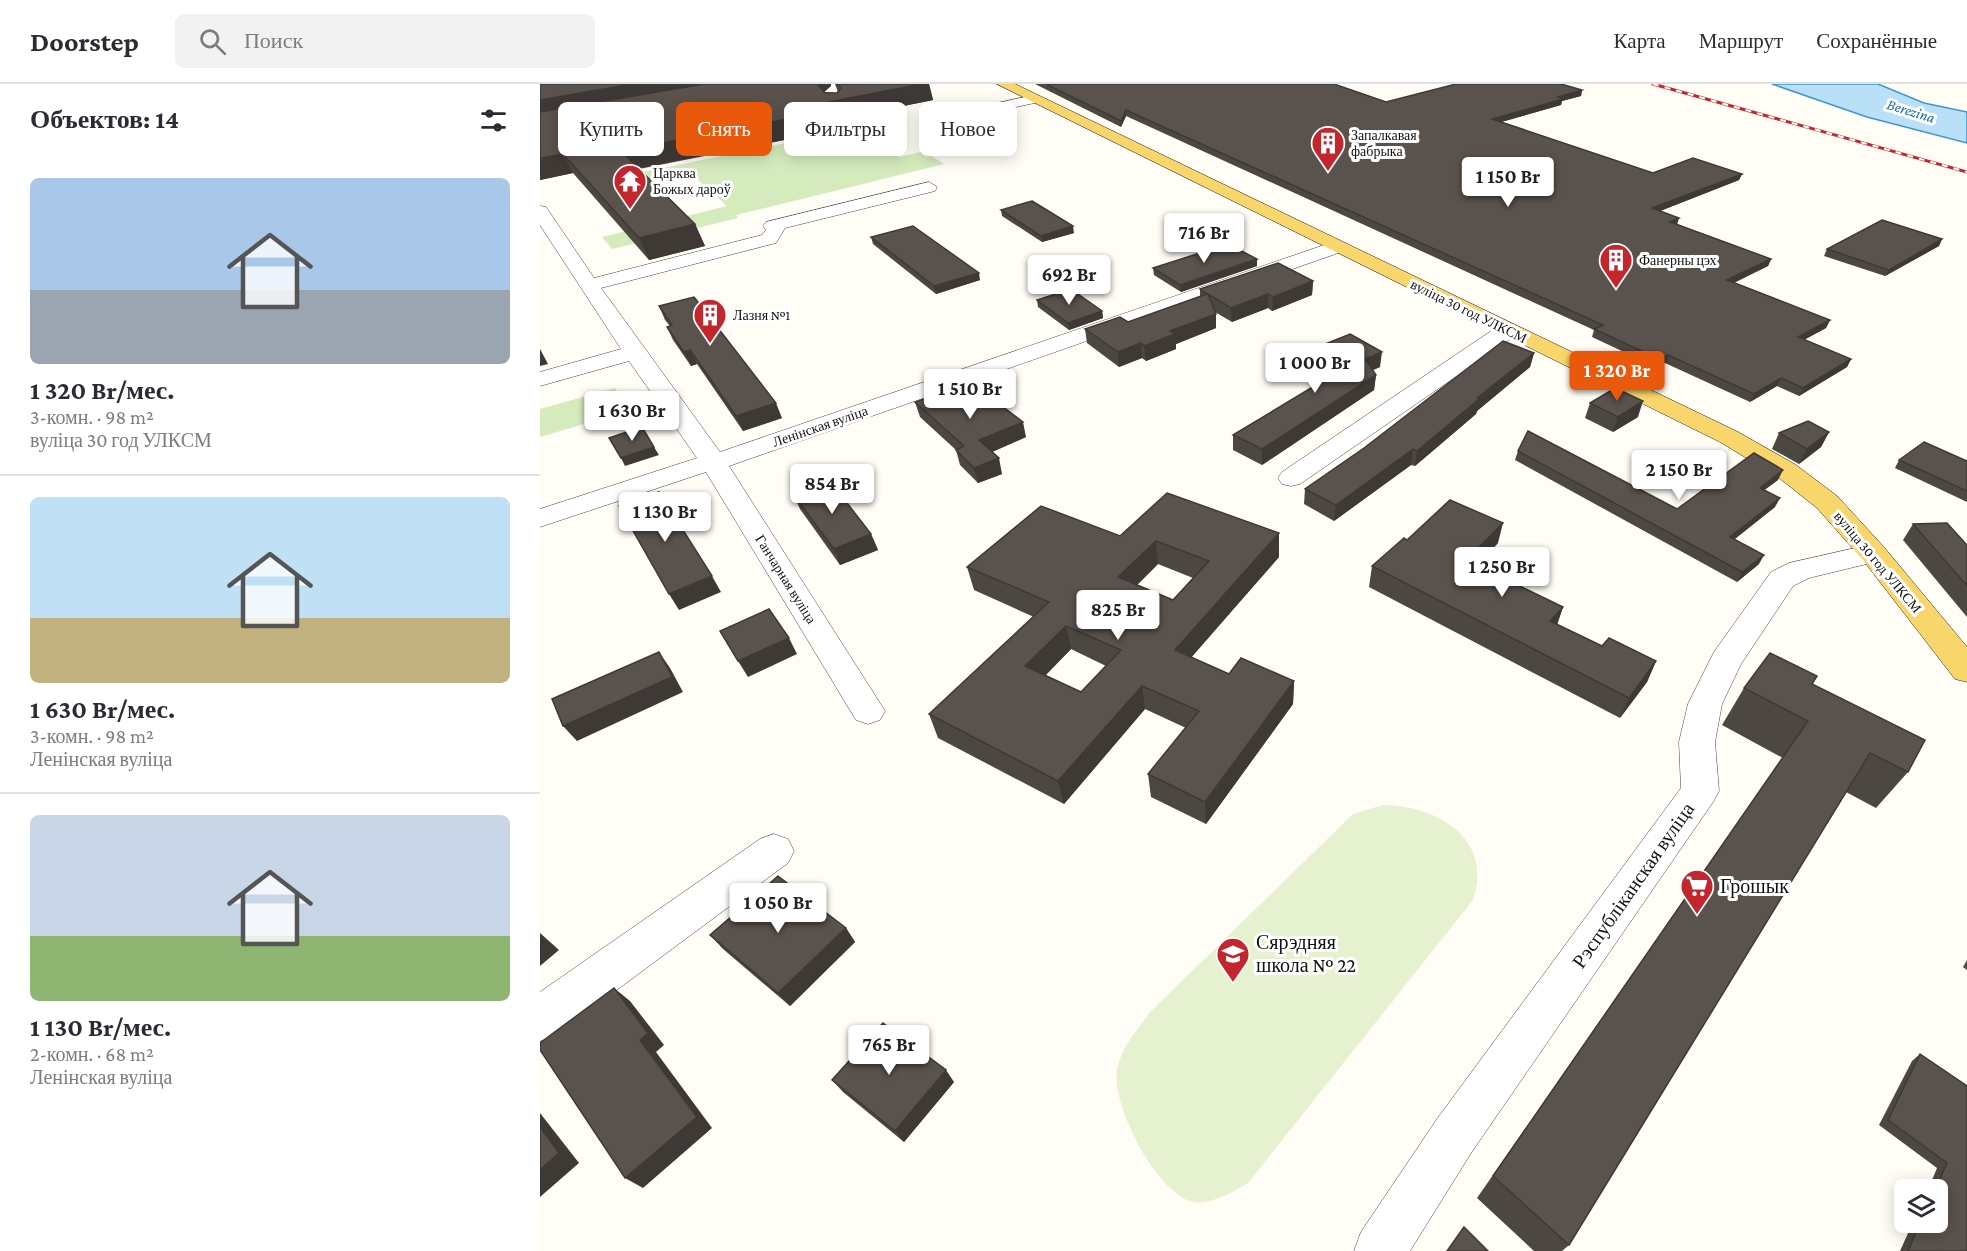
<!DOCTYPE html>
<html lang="ru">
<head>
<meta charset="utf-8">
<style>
  :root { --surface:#fff; --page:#f2f2f3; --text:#2b2b33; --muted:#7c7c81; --line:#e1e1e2; --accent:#ea580c }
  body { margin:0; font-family:"Crimson Pro",serif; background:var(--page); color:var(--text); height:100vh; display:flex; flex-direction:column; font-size:22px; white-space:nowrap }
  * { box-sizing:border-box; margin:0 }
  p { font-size:20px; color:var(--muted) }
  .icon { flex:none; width:33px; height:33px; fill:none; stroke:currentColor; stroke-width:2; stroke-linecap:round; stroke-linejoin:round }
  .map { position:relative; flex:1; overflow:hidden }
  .drawer { display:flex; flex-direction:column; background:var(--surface); width:540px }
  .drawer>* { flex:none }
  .banner { position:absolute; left:18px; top:18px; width:570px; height:54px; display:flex; gap:12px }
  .tools { position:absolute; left:1354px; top:1095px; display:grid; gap:12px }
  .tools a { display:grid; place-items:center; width:54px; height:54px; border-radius:9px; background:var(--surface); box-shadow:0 3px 15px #0003; font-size:30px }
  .price { position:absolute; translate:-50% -51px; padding:0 14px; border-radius:6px; background:#fff; color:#222; font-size:20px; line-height:39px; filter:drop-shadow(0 2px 3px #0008) }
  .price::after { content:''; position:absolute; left:50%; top:36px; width:18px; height:14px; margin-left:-9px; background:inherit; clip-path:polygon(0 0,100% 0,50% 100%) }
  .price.selected { background:var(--accent); color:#fff }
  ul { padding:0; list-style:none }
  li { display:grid; align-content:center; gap:12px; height:318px; padding:0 30px }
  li+li { border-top:2px solid var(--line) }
  li span { display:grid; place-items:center; height:186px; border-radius:9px; color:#555 }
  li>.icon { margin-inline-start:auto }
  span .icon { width:108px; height:108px; fill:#fffc; stroke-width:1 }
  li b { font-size:26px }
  h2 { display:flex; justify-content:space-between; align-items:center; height:72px; padding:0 30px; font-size:26px }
  .tag { padding:0 21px; border-radius:9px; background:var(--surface); box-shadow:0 3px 15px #0003; font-size:21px; line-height:54px }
  .tag.selected { background:var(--accent); color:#fff }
  header { display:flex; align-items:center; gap:36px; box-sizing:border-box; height:84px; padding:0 30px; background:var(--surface); border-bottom:2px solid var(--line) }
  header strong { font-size:28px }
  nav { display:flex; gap:33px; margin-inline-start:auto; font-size:21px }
  .search { width:420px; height:54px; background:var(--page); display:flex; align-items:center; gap:15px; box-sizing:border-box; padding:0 21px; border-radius:9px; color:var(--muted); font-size:22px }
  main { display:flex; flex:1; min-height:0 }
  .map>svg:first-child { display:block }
  .green { fill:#d5ebbd }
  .pitch { fill:#e6f2cf }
  .water { fill:#b9e0f7; stroke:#3f96cf; stroke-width:1.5 }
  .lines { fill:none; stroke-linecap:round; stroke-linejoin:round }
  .minor-casing { stroke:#444; stroke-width:1 }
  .major-casing { stroke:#222; stroke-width:1 }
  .minor { fill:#fff; fill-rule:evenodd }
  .major { fill:#f9d66b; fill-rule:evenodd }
  .rail-casing { stroke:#c4262e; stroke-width:3 }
  .rail { stroke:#fff; stroke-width:2; stroke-dasharray:6; stroke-linecap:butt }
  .wall { fill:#4d4742; fill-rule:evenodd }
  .shaded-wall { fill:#3f3936 }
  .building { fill:#5a524d; stroke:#3f3936; stroke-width:1.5; fill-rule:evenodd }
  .labels { text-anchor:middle; stroke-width:6; stroke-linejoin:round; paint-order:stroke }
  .far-poi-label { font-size:14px; fill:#111; stroke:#fff; text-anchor:start }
  .far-street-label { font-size:14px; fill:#111; stroke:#fff }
  .far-water-label { font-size:15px; font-style:italic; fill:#1768a6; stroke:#fff }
  .near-street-label { font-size:20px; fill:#111; stroke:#fff }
  .near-poi-label { font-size:20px; fill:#111; stroke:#fff; text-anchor:start }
</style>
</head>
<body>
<header>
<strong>Doorstep</strong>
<div class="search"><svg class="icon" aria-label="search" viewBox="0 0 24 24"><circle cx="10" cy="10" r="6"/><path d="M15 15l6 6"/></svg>Поиск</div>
<nav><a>Карта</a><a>Маршрут</a><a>Сохранённые</a></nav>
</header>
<main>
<section class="drawer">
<h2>Объектов: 14<svg class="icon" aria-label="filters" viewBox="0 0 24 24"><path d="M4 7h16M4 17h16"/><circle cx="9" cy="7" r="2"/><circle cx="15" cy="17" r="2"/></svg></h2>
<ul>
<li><span style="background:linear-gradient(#a9c7e8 60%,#9aa5b1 0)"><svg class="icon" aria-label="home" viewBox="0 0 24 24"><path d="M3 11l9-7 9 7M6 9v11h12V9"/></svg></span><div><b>1 320 Br/мес.</b><p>3-комн. · 98 m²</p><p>вуліца 30 год УЛКСМ</p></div></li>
<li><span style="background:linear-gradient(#bfe0f5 65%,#c2b280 0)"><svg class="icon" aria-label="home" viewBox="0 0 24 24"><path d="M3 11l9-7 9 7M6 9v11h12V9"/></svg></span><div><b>1 630 Br/мес.</b><p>3-комн. · 98 m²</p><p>Ленінская вуліца</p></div></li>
<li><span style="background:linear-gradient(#c9d6e8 65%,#8fb573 0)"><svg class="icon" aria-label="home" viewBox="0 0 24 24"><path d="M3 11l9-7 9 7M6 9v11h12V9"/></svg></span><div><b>1 130 Br/мес.</b><p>2-комн. · 68 m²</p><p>Ленінская вуліца</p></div></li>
</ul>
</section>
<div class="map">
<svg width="1427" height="1167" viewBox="0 0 1427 1167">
  <rect width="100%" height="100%" fill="#fffdf5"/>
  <g class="green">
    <polygon points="360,36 344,47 325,52 360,73 384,67 404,80 196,131 198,134 72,165 62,153 187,122 148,87 69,103 58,97"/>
    <polygon points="75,304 88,327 0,353 0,325"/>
  </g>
  <path class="pitch" d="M843 721C897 722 954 754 933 816L708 1099C694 1107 669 1122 653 1118 617 1110 571 1021 577 986 581 963 598 945 611 927L813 730Z"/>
  <polygon class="water" points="1232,0 1338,0 1384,19 1427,28 1427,59 1327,33"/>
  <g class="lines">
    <defs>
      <g id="minor">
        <polygon points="494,11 501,15 499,18 390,42 383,38 390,34"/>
        <polygon points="389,98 397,103 395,107 245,144 236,159 61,204 180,368 790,159 804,159 806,163 804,167 189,382 345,627 340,636 328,640 316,636 166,388 0,443 0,425 157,374 89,277 0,302 0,288 81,265 0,141 0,122 6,123 54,194 222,151 226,146 223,142 226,138"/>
        <polygon points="968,240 976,241 979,246 976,251 760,400 751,402 742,400 738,394 742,388 960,241"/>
        <polygon points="1333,460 1343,462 1348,469 1343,476 1269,494 1253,502 1201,580 1182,620 1175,658 1179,707 1173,718 931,1069 870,1167 814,1167 821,1148 897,1035 1141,704 1139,658 1148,620 1174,568 1231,488 1249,479"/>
        <polygon points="234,750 248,755 254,767 248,779 16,951 0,957 0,908 220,755"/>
      </g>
      <polygon id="major" points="457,0 475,0 1198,348 1256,381 1297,412 1343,462 1427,563 1427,598 1415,595 1323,476 1277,424 1238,393 1180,358"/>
    </defs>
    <use href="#minor" class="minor-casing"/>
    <use href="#major" class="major-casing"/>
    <use href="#minor" class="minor"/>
    <use href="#major" class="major"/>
    <defs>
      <polyline id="rail" points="1113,0 1427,88"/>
    </defs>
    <use href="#rail" class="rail-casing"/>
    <use href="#rail" class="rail"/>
  </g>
  <g class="wall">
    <polygon points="0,0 291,2 284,8 297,9 298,8 295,0 389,0 393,16 294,36 295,46 99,85 155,140 165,162 109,176 33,89 0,96"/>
    <polygon points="495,0 794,0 846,18 1042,6 1041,12 1022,17 1021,21 961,38 1113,89 1202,90 1199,96 1120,127 1137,140 1231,175 1228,182 1194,199 1290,236 1286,244 1264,256 1311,275 1307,283 1259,312 1237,302 1210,318 1125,279 1116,283 1052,253 1054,246 586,32 581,43"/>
    <polygon points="461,126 534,149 502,158 462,132"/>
    <polygon points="331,153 440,196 396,210 333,160"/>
    <polygon points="1402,155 1399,162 1345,192 1284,172 1287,165"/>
    <polygon points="717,182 641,208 614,191 613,184"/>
    <polygon points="773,197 772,211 732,227 728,224 692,238 675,228 676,244 636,260 636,265 606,277 602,274 579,283 547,259 545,245 588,238 660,212 660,205"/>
    <polygon points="497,216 562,227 563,234 529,246 498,223"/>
    <polygon points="119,222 242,334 203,347 157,280 151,282 133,256 127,243 130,242 125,236"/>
    <polygon points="780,262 840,283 832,286 836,291 834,306 722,381 693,366 693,351 798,288 779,277"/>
    <polygon points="994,269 990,283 937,327 936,330 875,382 871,381 794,437 764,420 765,405"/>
    <polygon points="375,318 486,353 452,368 462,390 438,399 420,381 416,366 380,333"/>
    <polygon points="1050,319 1098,333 1073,348 1045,334"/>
    <polygon points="1289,348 1281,363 1259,380 1232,365 1239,349"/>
    <polygon points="978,367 1137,425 1238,396 1224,406 1235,423 1194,455 1219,480 1197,498 975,376"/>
    <polygon points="1359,376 1427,377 1427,418 1355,384"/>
    <polygon points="253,410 331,450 338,466 300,481 260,425"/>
    <polygon points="1373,440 1427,461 1427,533 1363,456"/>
    <path d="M580 452 739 473 651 573 689 590 754 597 753 620 666 740 611 713 608 690 646 644 605 625 524 720 398 654 389 630 494 533 434 506 427 483ZM618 480 653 494 633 516 597 501ZM531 565 566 582 541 608 505 592Z"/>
    <polygon points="867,456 958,459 937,481 1023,523 1017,541 1062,562 1116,577 1107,598 1080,634 829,503 832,482"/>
    <polygon points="1272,600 1368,688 1336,724 1306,708 1029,1161 1022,1167 994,1167 937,1114 1243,674 1182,641 1204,604"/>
    <polygon points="306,844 315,858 250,922 183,865 170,851"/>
    <polygon points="1427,876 1427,886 1423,883"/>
    <polygon points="1380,970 1427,1002 1427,1167 1360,1167 1373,1138 1398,1138 1398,1106 1388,1106 1397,1084 1339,1041 1372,977"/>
    <polygon points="292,996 414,998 364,1058 303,1008"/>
  </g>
  <g class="shaded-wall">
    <polygon points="92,0 199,0 0,36 0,16"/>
    <polygon points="274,0 291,0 291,2 278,13"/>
    <polygon points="381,0 389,0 393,16 294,36 295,46 90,86 81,67 289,18"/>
    <polygon points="1042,6 1041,12 1022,17 1021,21 951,41 952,35 1018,13"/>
    <polygon points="586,26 586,32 581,43 581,37"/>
    <polygon points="23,70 33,89 0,96 0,74"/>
    <polygon points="1202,90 1199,96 1110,131 1112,124"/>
    <polygon points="1139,134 1137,141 1130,138"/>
    <polygon points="155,140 165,162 109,176 99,154"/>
    <polygon points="533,142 534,149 502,158 501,152"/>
    <polygon points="1402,155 1399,162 1345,192 1349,186"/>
    <polygon points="717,175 717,182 641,208 640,201"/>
    <polygon points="1231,175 1228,182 1184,203 1187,196"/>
    <polygon points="439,189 440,196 396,210 394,202"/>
    <polygon points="773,197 772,211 732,227 733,213"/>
    <polygon points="728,210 728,224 692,238 691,224"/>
    <polygon points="562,227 563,234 529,246 528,239"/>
    <polygon points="676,230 676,244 636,260 636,265 606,277 604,262 630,247"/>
    <polygon points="1290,236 1286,244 1254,261 1258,253"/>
    <polygon points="601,259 602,274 579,283 578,268"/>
    <polygon points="0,265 8,280 0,282"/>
    <polygon points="150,266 157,280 151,282 144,268"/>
    <polygon points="842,268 840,283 824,290 825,275"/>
    <polygon points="994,269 990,283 937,327 936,330 875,382 877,367 937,314"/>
    <polygon points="1128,271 1125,279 1116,283 1119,275"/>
    <polygon points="1311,275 1307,283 1259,312 1263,304"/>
    <polygon points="836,291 834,306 722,381 722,365"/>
    <polygon points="1241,294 1237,302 1210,318 1214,310"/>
    <polygon points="1103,317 1098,333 1073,348 1078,333"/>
    <polygon points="236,319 242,334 203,347 196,332"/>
    <polygon points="483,338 486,353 443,372 439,356"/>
    <polygon points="1289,348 1281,363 1259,380 1267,365"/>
    <polygon points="114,363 119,371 85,382 81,374"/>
    <polygon points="873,365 871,381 794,437 796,421"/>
    <polygon points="459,374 462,390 438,399 434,384"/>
    <polygon points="1243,386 1238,396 1215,413 1220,404"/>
    <polygon points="1240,414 1235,423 1185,463 1190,453"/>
    <polygon points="963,439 958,459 922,496 926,476"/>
    <polygon points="739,449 739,473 637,590 635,566"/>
    <polygon points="331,450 338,466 300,481 294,465"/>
    <polygon points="616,457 618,480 581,517 578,493"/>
    <polygon points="1224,471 1219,480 1197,498 1202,488"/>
    <polygon points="172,492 181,508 139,526 129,510"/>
    <polygon points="1023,523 1016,543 1010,537"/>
    <polygon points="526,542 531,565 491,606 485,582"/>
    <polygon points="249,554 257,570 208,593 198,577"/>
    <polygon points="119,568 130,584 143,608 37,657 23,642"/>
    <polygon points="1116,577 1107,598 1080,634 1089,614"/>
    <polygon points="754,597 753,620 666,740 665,718"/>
    <polygon points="602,602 605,625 524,720 518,697"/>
    <polygon points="306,844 315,858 250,922 238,909"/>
    <polygon points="0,849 19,866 0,882"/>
    <polygon points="74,904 90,917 124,961 116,968 172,1044 103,1104 85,1094 100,956"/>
    <polygon points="406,986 414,998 364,1058 355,1047"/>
    <polygon points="0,1029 39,1079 0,1113"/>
  </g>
  <g class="building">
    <polygon points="0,0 92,0 0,16"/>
    <polygon points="164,0 277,0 285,9 297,9 301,4 297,0 381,0 289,18 289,27 81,67 155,140 99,154 23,70 0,74 0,28"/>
    <polygon points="506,0 794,0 846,18 916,0 1021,0 1042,6 1018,13 1023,15 952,35 1113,89 1153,74 1202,90 1112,124 1139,134 1130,138 1231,175 1187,196 1290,236 1258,253 1311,275 1263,304 1241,294 1214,310 1128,271 1119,275 1054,245 1063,241 586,26 581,37"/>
    <polygon points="492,117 533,142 501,152 461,126"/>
    <polygon points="1342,136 1402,155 1349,186 1287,165"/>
    <polygon points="373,142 439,189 394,202 331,153"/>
    <polygon points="688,160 717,175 640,201 613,184"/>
    <polygon points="738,179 773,197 733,213 728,210 691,224 668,210 676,230 630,247 635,250 604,262 601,259 578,268 545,245 580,233 588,238 667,210 660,205"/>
    <polygon points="531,205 562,227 528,239 497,216"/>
    <polygon points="154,213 236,319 196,332 150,266 144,268 127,243 132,241 119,222"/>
    <polygon points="810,250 842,268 825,275 836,291 722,365 693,351 811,280 780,262"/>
    <polygon points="963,257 994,269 937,314 939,315 877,367 873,365 796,421 765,405 824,364"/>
    <polygon points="431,299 483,338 439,356 459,374 434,384 416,366 424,362 375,318"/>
    <polygon points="1075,304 1103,317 1078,333 1050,319"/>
    <polygon points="1268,337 1289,348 1267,365 1239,349"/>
    <polygon points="102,343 114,363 81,374 69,354"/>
    <polygon points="988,347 1137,425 1214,369 1243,386 1220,404 1240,414 1190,453 1224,471 1202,488 978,367"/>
    <polygon points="1384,358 1427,377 1427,407 1359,376"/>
    <polygon points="290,397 331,450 294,465 253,410"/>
    <polygon points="119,408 172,492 129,510 79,422"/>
    <path d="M627 409 739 449 635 566 689 590 701 574 754 597 665 718 608 690 659 627 602 602 518 697 389 630 509 518 427 483 501 422 580 452ZM616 457 669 477 633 516 578 493ZM526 542 581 566 541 608 485 582Z"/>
    <polygon points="910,416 963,439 926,476 1023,523 1010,537 1062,562 1069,554 1116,577 1089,614 832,482 864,454 867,456"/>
    <polygon points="1407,439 1427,461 1427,502 1373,440"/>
    <polygon points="229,525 249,554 198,577 180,547"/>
    <polygon points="119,568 132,593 23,642 12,615"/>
    <polygon points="1230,569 1277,592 1272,600 1385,656 1368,688 1330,669 1029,1161 953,1092 1268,637 1204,604"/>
    <polygon points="238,792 306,844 238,909 170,851"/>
    <polygon points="74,904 108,949 100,956 157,1033 85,1094 0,966 0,959"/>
    <polygon points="343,939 406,986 355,1047 292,996"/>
    <polygon points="1380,970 1427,1002 1427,1167 1368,1167 1380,1138 1398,1138 1398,1106 1395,1106 1407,1079 1348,1036"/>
    <polygon points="0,1043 19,1069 0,1086"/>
    <polygon points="924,1143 948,1167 907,1167"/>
  </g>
  <defs>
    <symbol id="building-pin" viewBox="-11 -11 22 30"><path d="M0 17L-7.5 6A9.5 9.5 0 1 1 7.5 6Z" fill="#c4262e" stroke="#fff"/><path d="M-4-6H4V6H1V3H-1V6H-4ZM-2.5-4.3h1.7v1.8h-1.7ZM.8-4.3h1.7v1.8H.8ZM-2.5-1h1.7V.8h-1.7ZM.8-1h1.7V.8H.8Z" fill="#fff"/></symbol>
    <symbol id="temple-pin" viewBox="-11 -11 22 30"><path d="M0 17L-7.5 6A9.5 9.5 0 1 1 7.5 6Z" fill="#c4262e" stroke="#fff"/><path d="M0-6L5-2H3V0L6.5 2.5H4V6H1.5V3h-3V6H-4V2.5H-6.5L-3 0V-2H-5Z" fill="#fff"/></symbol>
    <symbol id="supermarket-pin" viewBox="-11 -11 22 30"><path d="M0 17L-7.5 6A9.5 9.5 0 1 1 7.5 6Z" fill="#c4262e" stroke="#fff"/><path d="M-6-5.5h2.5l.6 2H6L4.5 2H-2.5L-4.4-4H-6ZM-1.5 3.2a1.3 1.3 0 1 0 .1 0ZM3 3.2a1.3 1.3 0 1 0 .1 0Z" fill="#fff"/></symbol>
    <symbol id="school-pin" viewBox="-11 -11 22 30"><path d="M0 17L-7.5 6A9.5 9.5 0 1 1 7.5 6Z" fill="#c4262e" stroke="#fff"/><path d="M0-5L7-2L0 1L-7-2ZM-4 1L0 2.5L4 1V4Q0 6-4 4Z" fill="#fff"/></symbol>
  </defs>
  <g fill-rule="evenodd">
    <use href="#building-pin" x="769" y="40" width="38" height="52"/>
    <use href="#temple-pin" x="71" y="78" width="38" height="52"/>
    <use href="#building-pin" x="1057" y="157" width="38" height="52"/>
    <use href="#building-pin" x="151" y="212" width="38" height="52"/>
    <use href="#supermarket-pin" x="1138" y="783" width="38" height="52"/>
    <use href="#school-pin" x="674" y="851" width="38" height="52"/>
  </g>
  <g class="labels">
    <g class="far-poi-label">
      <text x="811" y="56">Запалкавая<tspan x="811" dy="16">фабрыка</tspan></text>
      <text x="113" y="94">Царква<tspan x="113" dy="16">Божых дароў</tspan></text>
      <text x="1099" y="181">Фанерны цэх</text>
      <text x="193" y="236">Лазня №1</text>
    </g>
    <g class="far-street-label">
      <text transform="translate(929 227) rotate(26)" y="5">вуліца 30 год УЛКСМ</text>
      <text transform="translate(280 342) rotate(-19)" y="5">Ленінская вуліца</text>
      <text transform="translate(1338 478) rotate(50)" y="5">вуліца 30 год УЛКСМ</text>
      <text transform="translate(246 495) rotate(58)" y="5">Ганчарная вуліца</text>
    </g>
    <g class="far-water-label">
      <text transform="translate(1371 27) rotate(17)" y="5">Berezina</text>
    </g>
    <g class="near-street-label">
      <text transform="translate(1093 801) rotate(-55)" y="7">Рэспубліканская вуліца</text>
    </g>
    <g class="near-poi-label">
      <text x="1180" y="809">Грошык</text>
      <text x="716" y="865">Сярэдняя<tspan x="716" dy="23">школа № 22</tspan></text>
    </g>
  </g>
</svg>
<div class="tools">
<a><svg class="icon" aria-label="layers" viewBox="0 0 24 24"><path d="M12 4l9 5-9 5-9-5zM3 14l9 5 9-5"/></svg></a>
</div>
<b class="price" style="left:968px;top:124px">1 150 Br</b>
<b class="price" style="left:664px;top:180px">716 Br</b>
<b class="price" style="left:529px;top:222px">692 Br</b>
<b class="price" style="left:775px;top:310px">1 000 Br</b>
<b class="price selected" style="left:1077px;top:318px">1 320 Br</b>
<b class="price" style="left:430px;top:336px">1 510 Br</b>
<b class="price" style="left:92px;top:358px">1 630 Br</b>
<b class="price" style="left:1139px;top:417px">2 150 Br</b>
<b class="price" style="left:292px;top:431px">854 Br</b>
<b class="price" style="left:125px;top:459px">1 130 Br</b>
<b class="price" style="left:962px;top:514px">1 250 Br</b>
<b class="price" style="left:578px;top:557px">825 Br</b>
<b class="price" style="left:238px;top:850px">1 050 Br</b>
<b class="price" style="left:349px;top:992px">765 Br</b>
<div class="banner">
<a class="tag">Купить</a>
<a class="tag selected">Снять</a>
<a class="tag">Фильтры</a>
<a class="tag">Новое</a>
</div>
</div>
</main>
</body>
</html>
